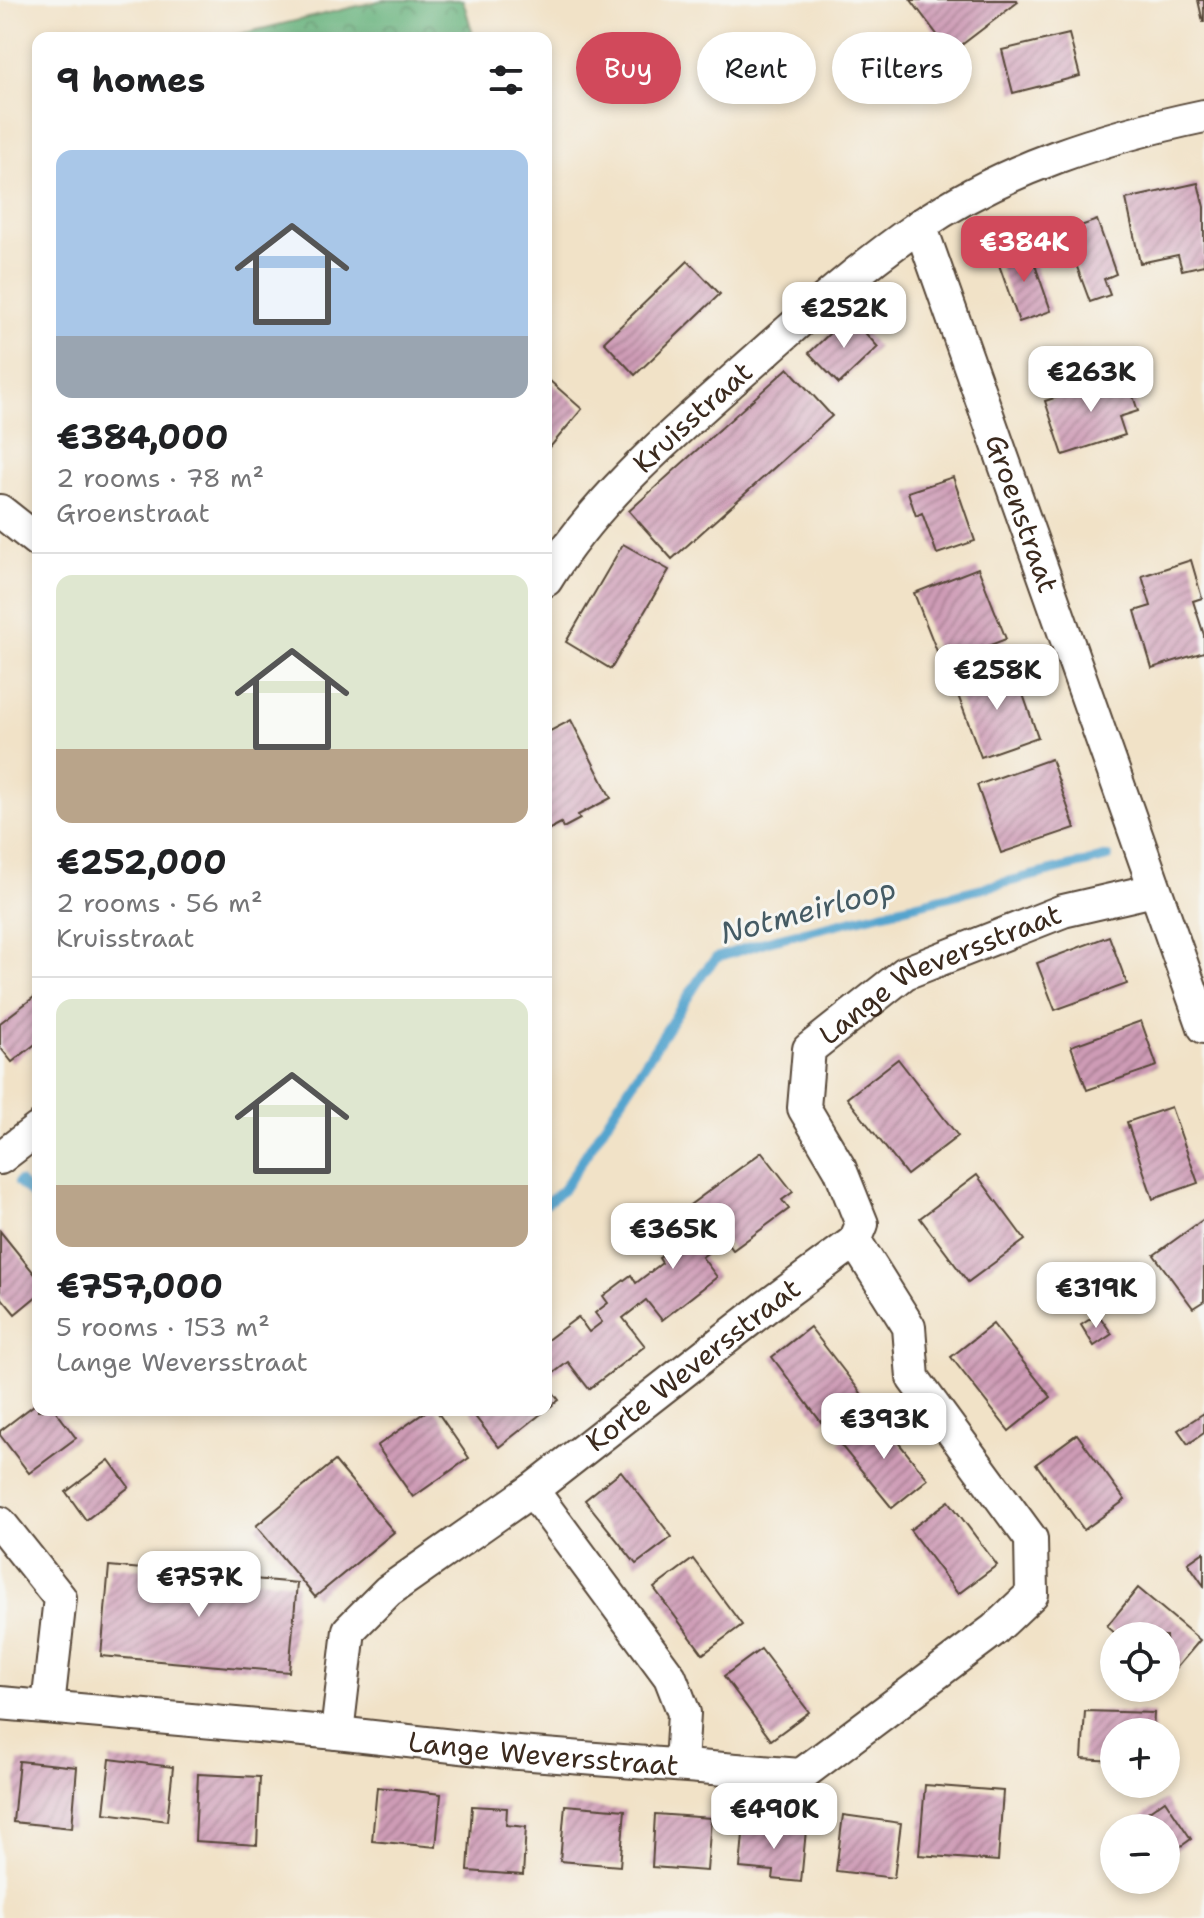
<!DOCTYPE html>
<html lang="en">
<head>
<meta charset="utf-8">
<style>
  :root { --surface:#fff; --page:#f6f6f6; --text:#202124; --muted:#757577; --line:#e0e0e0; --accent:#d1495b }
  body { margin:0; font-family:"Shantell Sans",sans-serif; background:var(--page); color:var(--text); height:100vh; display:flex; flex-direction:column; font-size:30px; white-space:nowrap }
  * { box-sizing:border-box; margin:0 }
  p { font-size:26px; color:var(--muted) }
  .icon { flex:none; width:44px; height:44px; fill:none; stroke:currentColor; stroke-width:2; stroke-linecap:round; stroke-linejoin:round }
  .map { position:relative; flex:1; overflow:hidden }
  .side { position:absolute; left:32px; top:32px; width:520px; height:1384px; display:flex; flex-direction:column; background:var(--surface); border-radius:16px; box-shadow:0 4px 12px #0003 }
  .side>* { flex:none }
  .guide { position:absolute; left:576px; top:32px; width:508px; height:72px; display:flex; gap:16px }
  .fabs { position:absolute; left:1100px; top:1622px; display:grid; gap:16px }
  .fabs a { display:grid; place-items:center; width:80px; height:80px; border-radius:50%; background:var(--surface); box-shadow:0 4px 12px #0003; font-size:40px }
  .price { position:absolute; translate:-50% -68px; padding:0 18px; border-radius:16px; background:#fff; color:#222; font-size:26px; line-height:52px; filter:drop-shadow(0 2px 4px #0008) }
  .price::after { content:''; position:absolute; left:50%; top:48px; width:24px; height:18px; margin-left:-12px; background:inherit; clip-path:polygon(0 0,100% 0,50% 100%) }
  .price.on { background:var(--accent); color:#fff }
  ul { padding:0; list-style:none }
  li { display:grid; align-content:center; gap:16px; height:424px; padding:0 24px }
  li+li { border-top:2px solid var(--line) }
  li span { display:grid; place-items:center; height:248px; border-radius:16px; color:#555 }
  li>.icon { margin-inline-start:auto }
  span .icon { width:144px; height:144px; fill:#fffc; stroke-width:1 }
  li b { font-size:34px }
  h2 { display:flex; justify-content:space-between; align-items:center; height:96px; padding:0 24px; font-size:34px }
  .tag { padding:0 28px; border-radius:36px; background:var(--surface); box-shadow:0 4px 12px #0003; font-size:28px; line-height:72px }
  .tag.on { background:var(--accent); color:#fff }
  .map>svg:first-child { display:block }
  .forest { fill:url(#forest-crowns); stroke:#506d4c; stroke-width:2 }
  .lines { fill:none; stroke-linecap:round; stroke-linejoin:round }
  .stream { stroke:#54a4ce; stroke-width:10 }
  .building { fill:url(#building-hatch) }
  .street-casing { stroke:#564637; stroke-width:36 }
  .street { stroke:#fff; stroke-width:32 }
  .labels { text-anchor:middle; stroke-width:6; stroke-linejoin:round; paint-order:stroke }
  .street-label { font-size:28px; fill:#3b2a1e; stroke:#f6f6f2 }
  .water-label { font-size:30px; font-style:italic; fill:#455b64; stroke:#f6f6f2 }
</style>
</head>
<body>
<div class="map">
<svg width="1204" height="1918" viewBox="0 0 1204 1918">
  <defs>
    <pattern id="forest-crowns" width="20" height="18" patternUnits="userSpaceOnUse" patternTransform="scale(2)"><rect width="20" height="18" fill="#64b079"/><path d="M2 6a3 3 0 1 1 6 0M12 15a3 3 0 1 1 6 0" fill="none" stroke="#548f63"/></pattern>
    <pattern id="building-hatch" width="6" height="6" patternUnits="userSpaceOnUse" patternTransform="scale(2)"><rect width="6" height="6" fill="#ce9bb6"/><path d="M-1 1l2-2M0 6l6-6M5 7l2-2" fill="none" stroke="#a87f93"/></pattern>
  </defs>
  <rect width="100%" height="100%" fill="#f6f6f2"/>
  <filter id="ink" filterUnits="userSpaceOnUse"><feTurbulence type="fractalNoise" baseFrequency=".0125" numOctaves="2"/><feDisplacementMap in="SourceGraphic" scale="16" xChannelSelector="R" yChannelSelector="G"/><feConvolveMatrix kernelMatrix="1 2 1 2 8 2 1 2 1" color-interpolation-filters="sRGB"/></filter>
  <filter id="wash" filterUnits="userSpaceOnUse"><feTurbulence type="fractalNoise" baseFrequency=".006" numOctaves="4" result="noise"/><feDisplacementMap in="SourceGraphic" scale="32" xChannelSelector="R" yChannelSelector="G"/><feGaussianBlur stdDeviation="1.8" result="paint"/><feColorMatrix in="noise" values="0 0 0 0 0 0 0 0 0 0 0 0 0 0 0 0 0 1.4 0 .05"/><feComposite in="paint" operator="in"/></filter>
  <g filter="url(#wash)">
    <rect width="100%" height="100%" fill="#f1e2c7"/>
    <polygon class="forest" points="383,0 463,0 474,38 224,38"/>
    <g class="lines">
      <g class="stream">
        <polyline points="19,1182 38,1201"/>
        <polyline points="546,1203 563,1190 704,972 716,958 768,941 1108,857"/>
      </g>
    </g>
    <g id="blocks">
      <g class="building">
        <polygon points="911,0 1017,0 1018,2 951,53"/>
        <polygon points="1198,0 1204,0 1204,22 1203,22"/>
        <polygon points="1069,34 1080,76 1013,93 1002,50"/>
        <polygon points="1198,183 1204,207 1204,265 1182,270 1178,255 1140,263 1126,199"/>
        <polygon points="1097,220 1116,274 1104,279 1110,295 1090,302 1064,232"/>
        <polygon points="1028,245 1051,311 1019,322 996,256"/>
        <polygon points="688,261 720,294 635,375 604,342"/>
        <polygon points="849,315 878,347 839,384 809,353"/>
        <polygon points="788,368 832,416 672,559 629,511"/>
        <polygon points="1126,375 1138,411 1119,417 1125,435 1063,455 1045,401"/>
        <polygon points="550,381 582,409 546,452 546,386"/>
        <polygon points="953,477 975,541 937,554 922,513 916,516 908,492"/>
        <polygon points="623,544 669,570 611,669 566,642"/>
        <polygon points="1191,560 1202,598 1193,601 1204,635 1204,652 1152,668 1135,611 1151,606 1142,576"/>
        <polygon points="978,568 1006,639 942,664 914,593"/>
        <polygon points="1013,666 1038,737 981,757 955,687"/>
        <polygon points="571,720 611,798 578,815 580,819 563,828 561,823 546,831 546,733"/>
        <polygon points="1051,759 1075,828 1001,853 977,785"/>
        <polygon points="1109,936 1127,984 1055,1010 1037,963"/>
        <polygon points="38,994 38,1042 12,1062 0,1047 0,1023"/>
        <polygon points="1141,1021 1157,1066 1087,1090 1071,1046"/>
        <polygon points="898,1059 958,1136 907,1175 847,1098"/>
        <polygon points="1171,1107 1198,1183 1153,1199 1127,1122"/>
        <polygon points="762,1152 793,1192 782,1200 789,1209 733,1250 719,1231 707,1240 713,1249 702,1257 717,1277 662,1320 646,1300 623,1318 645,1346 589,1389 568,1362 546,1379 546,1341 578,1317 589,1332 602,1322 595,1313 608,1303 603,1296 631,1275 636,1283 662,1263 659,1258 671,1249 667,1244 694,1224 683,1210"/>
        <polygon points="977,1175 1025,1240 968,1282 920,1218"/>
        <polygon points="1204,1219 1204,1301 1193,1308 1154,1255"/>
        <polygon points="0,1231 38,1278 38,1295 15,1314 0,1296"/>
        <polygon points="1098,1314 1112,1334 1094,1346 1081,1325"/>
        <polygon points="993,1324 1051,1397 1009,1431 951,1357"/>
        <polygon points="810,1327 861,1393 821,1422 772,1357"/>
        <polygon points="546,1383 559,1400 546,1410"/>
        <polygon points="38,1402 38,1410 55,1410 76,1438 29,1473 0,1435 0,1431"/>
        <polygon points="428,1410 436,1410 469,1458 413,1497 377,1446"/>
        <polygon points="470,1410 546,1410 499,1447"/>
        <polygon points="1204,1413 1204,1433 1188,1444 1178,1430"/>
        <polygon points="875,1414 928,1479 892,1508 839,1443"/>
        <polygon points="1077,1434 1125,1500 1084,1530 1036,1464"/>
        <polygon points="109,1460 129,1487 86,1520 66,1492"/>
        <polygon points="335,1461 394,1532 315,1597 256,1526"/>
        <polygon points="621,1471 672,1537 636,1564 585,1500"/>
        <polygon points="949,1501 997,1565 958,1594 910,1530"/>
        <polygon points="1204,1552 1204,1586 1188,1563"/>
        <polygon points="693,1559 742,1625 703,1654 654,1588"/>
        <polygon points="109,1566 297,1583 289,1672 101,1656"/>
        <polygon points="1138,1588 1200,1640 1168,1678 1166,1636 1118,1636 1107,1626"/>
        <polygon points="761,1649 809,1712 771,1740 724,1676"/>
        <polygon points="1085,1711 1154,1713 1153,1732 1114,1732 1114,1761 1082,1759"/>
        <polygon points="110,1759 173,1767 167,1821 104,1813"/>
        <polygon points="19,1761 77,1767 72,1828 13,1822"/>
        <polygon points="198,1774 260,1777 257,1845 195,1841"/>
        <polygon points="925,1785 1003,1791 998,1861 919,1855"/>
        <polygon points="377,1787 441,1794 436,1847 372,1841"/>
        <polygon points="1165,1800 1191,1839 1166,1857 1166,1828 1125,1828"/>
        <polygon points="565,1805 625,1810 620,1866 560,1861"/>
        <polygon points="472,1806 507,1808 506,1825 526,1827 523,1875 468,1871"/>
        <polygon points="655,1814 711,1818 707,1871 652,1867"/>
        <polygon points="843,1815 901,1823 894,1878 836,1871"/>
        <polygon points="744,1823 806,1830 801,1882 773,1879 774,1871 740,1868"/>
        <polygon points="1114,1836 1114,1855 1105,1842"/>
      </g>
    </g>
  </g>
  <g filter="url(#ink)">
    <use href="#blocks" fill-opacity="0" stroke="#564637" stroke-width="2"/>
    <g class="lines">
      <defs>
        <g id="street">
          <path id="s1" d="M920 225 1204 1027"/>
          <polyline points="0,511 38,541"/>
          <path id="s2" d="M546 580C593 503 665 440 732 381 792 328 851 273 918 227 1004 168 1104 137 1204 116"/>
          <polyline points="0,1158 38,1129"/>
          <path id="s3" d="M532 1490 766 1307 855 1241"/>
          <polyline points="0,1523 60,1598 48,1706"/>
          <path id="s4" d="M0 1703 337 1733 506 1752 801 1775 994 1630 1032 1594 1031 1539 913 1378 909 1327 855 1241 862 1224 840 1169 804 1108 809 1049 905 973 1063 911 1154 890"/>
          <polyline points="337,1733 349,1630 388,1591 532,1490 670,1677 684,1713 681,1765"/>
        </g>
      </defs>
      <use href="#street" class="street-casing"/>
      <use href="#street" class="street"/>
    </g>
  </g>
  <g class="labels">
    <g class="street-label">
      <text dy="10" stroke="none"><textPath href="#s2" startOffset="220">Kruisstraat</textPath></text>
      <text dy="10" stroke="none"><textPath href="#s1" startOffset="306">Groenstraat</textPath></text>
      <text dy="10" stroke="none"><textPath href="#s4" startOffset="1866">Lange Weversstraat</textPath></text>
      <text dy="10" stroke="none"><textPath href="#s3" startOffset="204">Korte Weversstraat</textPath></text>
      <text dy="10" stroke="none"><textPath href="#s4" startOffset="546">Lange Weversstraat</textPath></text>
    </g>
    <g class="water-label">
      <text transform="translate(808 911) rotate(-15)" y="10">Notmeirloop</text>
    </g>
  </g>
</svg>
<div class="fabs">
<a><svg class="icon" aria-label="locate" viewBox="0 0 24 24"><circle cx="12" cy="12" r="6"/><path d="M12 2v4M12 18v4M2 12h4M18 12h4"/></svg></a>
<a>+</a>
<a>−</a>
</div>
<b class="price on" style="left:1024px;top:284px">€384K</b>
<b class="price" style="left:844px;top:350px">€252K</b>
<b class="price" style="left:1091px;top:414px">€263K</b>
<b class="price" style="left:997px;top:712px">€258K</b>
<b class="price" style="left:673px;top:1271px">€365K</b>
<b class="price" style="left:1096px;top:1330px">€319K</b>
<b class="price" style="left:884px;top:1461px">€393K</b>
<b class="price" style="left:199px;top:1619px">€757K</b>
<b class="price" style="left:774px;top:1851px">€490K</b>
<div class="guide">
<a class="tag on">Buy</a>
<a class="tag">Rent</a>
<a class="tag">Filters</a>
</div>
<section class="side">
<h2>9 homes<svg class="icon" aria-label="filters" viewBox="0 0 24 24"><path d="M4 7h16M4 17h16"/><circle cx="9" cy="7" r="2"/><circle cx="15" cy="17" r="2"/></svg></h2>
<ul>
<li><span style="background:linear-gradient(#a9c7e8 75%,#9aa5b1 0)"><svg class="icon" aria-label="home" viewBox="0 0 24 24"><path d="M3 11l9-7 9 7M6 9v11h12V9"/></svg></span><div><b>€384,000</b><p>2 rooms · 78 m²</p><p>Groenstraat</p></div></li>
<li><span style="background:linear-gradient(#dfe7d0 70%,#b9a48a 0)"><svg class="icon" aria-label="home" viewBox="0 0 24 24"><path d="M3 11l9-7 9 7M6 9v11h12V9"/></svg></span><div><b>€252,000</b><p>2 rooms · 56 m²</p><p>Kruisstraat</p></div></li>
<li><span style="background:linear-gradient(#dfe7d0 75%,#b9a48a 0)"><svg class="icon" aria-label="home" viewBox="0 0 24 24"><path d="M3 11l9-7 9 7M6 9v11h12V9"/></svg></span><div><b>€757,000</b><p>5 rooms · 153 m²</p><p>Lange Weversstraat</p></div></li>
</ul>
</section>
</div>
</body>
</html>
